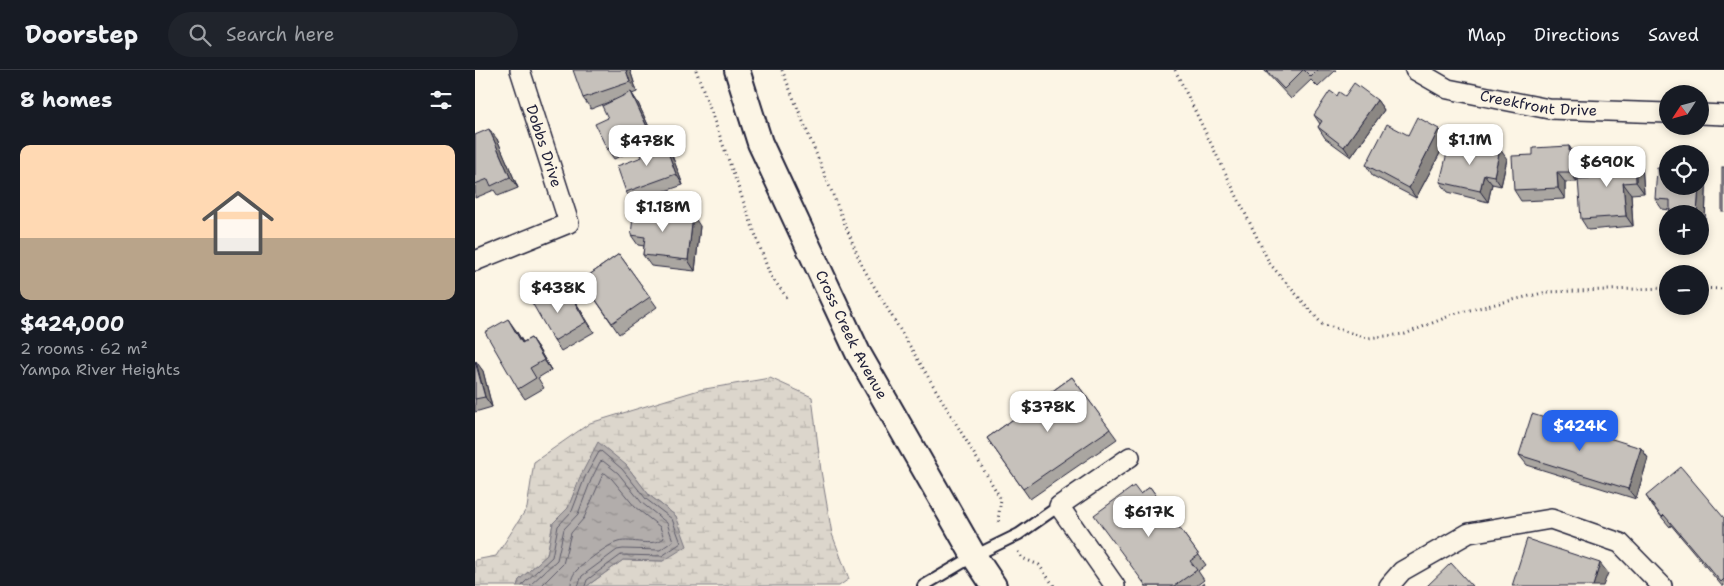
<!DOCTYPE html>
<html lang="en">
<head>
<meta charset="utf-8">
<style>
  :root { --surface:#171b24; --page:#20242c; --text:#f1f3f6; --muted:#9ea1a6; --line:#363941; --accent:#2563eb }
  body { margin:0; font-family:"Shantell Sans",sans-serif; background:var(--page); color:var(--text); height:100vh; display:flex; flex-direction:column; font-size:19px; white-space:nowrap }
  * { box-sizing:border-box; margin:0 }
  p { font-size:16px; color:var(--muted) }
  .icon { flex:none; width:28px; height:28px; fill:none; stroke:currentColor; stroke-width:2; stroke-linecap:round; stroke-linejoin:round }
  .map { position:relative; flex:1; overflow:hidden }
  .drawer { display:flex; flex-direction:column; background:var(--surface); width:475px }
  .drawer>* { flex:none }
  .needle { width:32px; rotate:234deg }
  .fabs { position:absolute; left:1184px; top:15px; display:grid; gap:10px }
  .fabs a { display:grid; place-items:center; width:50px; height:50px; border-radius:50%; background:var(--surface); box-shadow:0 2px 8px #0003; font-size:25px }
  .price { position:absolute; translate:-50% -42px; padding:0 11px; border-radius:10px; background:#fff; color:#222; font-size:16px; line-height:32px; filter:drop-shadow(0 1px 2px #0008) }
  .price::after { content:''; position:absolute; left:50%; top:30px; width:15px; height:11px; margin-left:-8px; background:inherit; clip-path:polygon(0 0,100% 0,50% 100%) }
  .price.current { background:var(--accent); color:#fff }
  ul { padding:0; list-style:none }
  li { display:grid; align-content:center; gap:10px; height:265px; padding:0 20px }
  li span { display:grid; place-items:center; height:155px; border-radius:10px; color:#555 }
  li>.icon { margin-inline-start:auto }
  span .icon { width:90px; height:90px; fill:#fffc; stroke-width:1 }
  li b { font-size:21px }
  h2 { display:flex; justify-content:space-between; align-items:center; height:60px; padding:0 20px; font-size:21px }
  header { display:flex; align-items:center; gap:30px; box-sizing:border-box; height:70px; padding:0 25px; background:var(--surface); border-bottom:1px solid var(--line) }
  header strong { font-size:24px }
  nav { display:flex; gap:28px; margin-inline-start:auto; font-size:18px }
  .search { width:350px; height:45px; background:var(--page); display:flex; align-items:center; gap:12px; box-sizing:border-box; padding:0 18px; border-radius:28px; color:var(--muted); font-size:19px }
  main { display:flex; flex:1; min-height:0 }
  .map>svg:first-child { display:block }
  .wetland { fill:url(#wetland-marsh); stroke:#7f7c84 }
  .water { fill:url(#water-ripples); stroke:#78757e }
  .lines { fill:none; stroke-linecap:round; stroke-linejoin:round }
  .shore { stroke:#5c5a68; stroke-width:1 }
  .service-casing { stroke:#22223b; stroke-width:14 }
  .minor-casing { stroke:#22223b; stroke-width:22 }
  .tertiary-casing { stroke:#22223b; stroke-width:28 }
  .path { stroke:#22223b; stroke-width:3; stroke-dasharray:1 4; stroke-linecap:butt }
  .service { stroke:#fcf5e5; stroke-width:10 }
  .minor { stroke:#fcf5e5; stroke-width:19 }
  .tertiary { stroke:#fcf5e5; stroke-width:24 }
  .wall { fill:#aaa6a1; stroke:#22223b }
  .shaded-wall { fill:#8b8783; stroke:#22223b }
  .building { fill:#c6c1bb; stroke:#22223b }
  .labels { text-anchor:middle; stroke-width:4; stroke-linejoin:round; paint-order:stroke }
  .street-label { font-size:15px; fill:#22223b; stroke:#fcf5e5 }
</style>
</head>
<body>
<header>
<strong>Doorstep</strong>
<div class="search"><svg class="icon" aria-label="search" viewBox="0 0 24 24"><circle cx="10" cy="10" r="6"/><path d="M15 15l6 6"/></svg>Search here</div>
<nav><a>Map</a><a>Directions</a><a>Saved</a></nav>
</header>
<main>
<section class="drawer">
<h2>8 homes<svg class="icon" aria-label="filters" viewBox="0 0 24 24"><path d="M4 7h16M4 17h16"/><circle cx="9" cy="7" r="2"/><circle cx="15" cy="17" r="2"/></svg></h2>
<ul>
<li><span style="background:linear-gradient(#ffd9b3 60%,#b9a48a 0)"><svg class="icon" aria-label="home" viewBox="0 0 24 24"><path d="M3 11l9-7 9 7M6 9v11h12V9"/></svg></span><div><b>$424,000</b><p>2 rooms · 62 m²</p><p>Yampa River Heights</p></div></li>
</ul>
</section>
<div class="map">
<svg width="1249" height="516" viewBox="0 0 1249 516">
  <defs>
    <pattern id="wetland-marsh" width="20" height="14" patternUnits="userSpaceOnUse" patternTransform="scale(1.25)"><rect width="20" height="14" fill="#dcd6cc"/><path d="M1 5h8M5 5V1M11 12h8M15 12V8" fill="none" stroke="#bcb7b0"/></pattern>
    <pattern id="water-ripples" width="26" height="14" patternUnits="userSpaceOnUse" patternTransform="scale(1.25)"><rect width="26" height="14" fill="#b2adab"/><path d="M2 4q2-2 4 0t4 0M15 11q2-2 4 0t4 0" fill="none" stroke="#908c8c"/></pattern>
  </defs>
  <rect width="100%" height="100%" fill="#fcf5e5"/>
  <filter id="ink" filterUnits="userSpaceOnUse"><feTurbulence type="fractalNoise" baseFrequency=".02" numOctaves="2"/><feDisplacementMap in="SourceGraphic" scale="10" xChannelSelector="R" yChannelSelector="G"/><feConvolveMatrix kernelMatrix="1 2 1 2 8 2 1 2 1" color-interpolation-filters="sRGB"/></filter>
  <g filter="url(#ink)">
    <polygon class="wetland" points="295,308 337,327 346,401 357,464 374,509 364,516 112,516 148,490 188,491 201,446 174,425 151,395 106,405 93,438 78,453 72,485 44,510 42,516 0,516 0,490 21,486 52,438 59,392 115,353 224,320"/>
    <polygon class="water" points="123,372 151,395 174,425 201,446 212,476 188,491 148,490 112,516 42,516 44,510 72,485 78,453 93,438 106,405"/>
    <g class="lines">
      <g class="shore">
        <polyline points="47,516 49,513 77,487 83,456 97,441 110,407 124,382 126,381 147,399 171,429 197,449 206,473 187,486 146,485 112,510 110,516"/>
        <polyline points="54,516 82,490 89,459 103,444 116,410 125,392 128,391 143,403 167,433 192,453 198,471 185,480 148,479 142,480 107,506 103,516"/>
        <path d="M66 516 88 494 96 463 109 448 128 404 130 403 137 409 160 437 185 457 189 468C177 478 157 468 143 472 133 474 108 494 101 501 97 506 96 510 96 516"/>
      </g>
      <defs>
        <polyline id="service" points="448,516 499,486 544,464 584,436"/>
        <g id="minor">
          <path id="s1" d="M940 0 973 19 1074 39 1192 43"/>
          <polyline points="1225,44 1249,45"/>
          <polyline points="0,191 94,153 45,0"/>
          <polyline points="640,516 584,436 655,387"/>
          <polyline points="914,516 927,501 994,463 1076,449 1145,473 1187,516"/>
        </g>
        <g id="tertiary">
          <path id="s2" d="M262 0 285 73 383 283 499 486 519 516"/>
        </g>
      </defs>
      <use href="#service" class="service-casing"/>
      <use href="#minor" class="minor-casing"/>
      <use href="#tertiary" class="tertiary-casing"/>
      <g class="path">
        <polyline points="221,0 295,205 313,229"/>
        <polyline points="307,0 387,196 526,429 523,450 526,455"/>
        <polyline points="700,0 795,194 847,254 892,268 930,264 982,243 1072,222 1192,218"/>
        <polyline points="1225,218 1249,219"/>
        <polyline points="543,482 547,488 564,495 579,516"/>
      </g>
      <use href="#service" class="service"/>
      <use href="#minor" class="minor"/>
      <use href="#tertiary" class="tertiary"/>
    </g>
    <g class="wall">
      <polygon points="155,0 162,22 157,24 163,33 180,70 139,89 132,79 133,48 139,30 116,39 108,28"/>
      <polygon points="789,0 861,0 843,17 836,10 816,29"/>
      <polygon points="862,26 902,30 909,40 876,87 850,68 843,57 845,54 839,45"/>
      <polygon points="964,59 972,70 941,128 898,106 891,95 933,65"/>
      <polygon points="0,65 22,69 43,118 23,126 19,120 0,128"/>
      <polygon points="188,69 195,80 208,115 158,132 151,122 167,87"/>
      <polygon points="1094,76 1101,87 1102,112 1090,112 1090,129 1046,131 1039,120 1058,85"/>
      <polygon points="1225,82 1232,93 1230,154 1225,154 1225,144 1196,144 1195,142 1195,140 1187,139 1180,129"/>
      <polygon points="986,86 1032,89 1026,116 1017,114 1013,132 973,122 965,112"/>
      <polygon points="1167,94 1169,123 1156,124 1158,156 1113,160 1106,149"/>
      <polygon points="225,156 220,201 176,196 168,185 169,176 163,175 156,165"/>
      <polygon points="144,184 182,237 144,264 107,210"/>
      <polygon points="96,226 103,236 119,262 86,281 79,271 88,230"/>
      <polygon points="40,259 48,272 56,268 63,278 76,300 63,308 69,318 50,329 43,319"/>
      <polygon points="0,291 8,301 17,337 0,342"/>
      <polygon points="597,307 642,369 555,429 512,368"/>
      <polygon points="1166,378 1173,388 1161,429 1052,395 1044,385"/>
      <polygon points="675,417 731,495 723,501 729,510 721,516 670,516 665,424"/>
      <polygon points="1171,426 1249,448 1249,516 1247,516 1196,455 1195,457 1178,437"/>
    </g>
    <g class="shaded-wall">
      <polygon points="151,0 155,0 162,22 155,12"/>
      <polygon points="156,22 163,33 180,70 173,59"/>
      <polygon points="902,30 909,40 876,87 869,77"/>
      <polygon points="14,59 22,69 43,118 35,107"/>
      <polygon points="964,59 972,70 941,128 934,118"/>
      <polygon points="188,69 195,80 208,115 201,104"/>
      <polygon points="1094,76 1101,87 1102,112 1095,102"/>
      <polygon points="1025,79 1032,89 1026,116 1019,106"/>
      <polygon points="1225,82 1232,93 1230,154 1225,147 1225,144 1222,143 1224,116 1225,116"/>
      <polygon points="1160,84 1167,94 1169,123 1161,112"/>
      <polygon points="1082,102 1090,112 1090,129 1083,118"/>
      <polygon points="1009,104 1017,114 1013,132 1005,121"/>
      <polygon points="1148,113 1156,124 1158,156 1151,146"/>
      <polygon points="218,145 225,156 220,201 213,190"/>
      <polygon points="96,226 103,236 119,262 111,252"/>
      <polygon points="33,249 40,259 54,283 47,273"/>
      <polygon points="56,268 63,278 76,300 69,290"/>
      <polygon points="1,291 8,301 17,337 10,327"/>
      <polygon points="1166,378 1173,388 1161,429 1153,419"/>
      <polygon points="1125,493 1133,503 1128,516 1118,516"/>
    </g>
    <g class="building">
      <polygon points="98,0 151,0 155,12 108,28"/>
      <polygon points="791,0 828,0 809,19"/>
      <polygon points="829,0 843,0 836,7"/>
      <polygon points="879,13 902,30 869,77 843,57 847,51 839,45 855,21 862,26 864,22 870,26"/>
      <polygon points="156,22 173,59 132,79 120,54 133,48 127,36"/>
      <polygon points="942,47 964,59 934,118 891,95 912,54 933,65"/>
      <polygon points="14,59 35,107 16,116 13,109 0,114 0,65"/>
      <polygon points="188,69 201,104 151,122 142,96 167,87 163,78"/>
      <polygon points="990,71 1025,79 1019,106 1009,104 1005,121 965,112 972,83 986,86"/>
      <polygon points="1094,76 1095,102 1082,102 1083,118 1039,120 1037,86 1058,85 1058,78"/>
      <polygon points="1200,81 1225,82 1225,84 1200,84"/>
      <polygon points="1160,84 1161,112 1148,113 1151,146 1106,149 1103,109 1127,107 1125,86"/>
      <rect x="1247" y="97" width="2" height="45"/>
      <polygon points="1182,98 1192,99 1192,116 1224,116 1222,143 1195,142 1195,130 1180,129"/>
      <polygon points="159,138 218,145 213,190 168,185 170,167 156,165"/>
      <polygon points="144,184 175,227 137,253 107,210"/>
      <polygon points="80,217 87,231 96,226 111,252 79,271 56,231"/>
      <polygon points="33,249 47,273 56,268 69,290 55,298 61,308 43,319 10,262"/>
      <polygon points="0,291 10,327 0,329"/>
      <polygon points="597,307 635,359 548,419 512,368"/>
      <polygon points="1057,344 1166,378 1153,419 1044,385"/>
      <polygon points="1206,397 1249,448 1249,509 1246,512 1189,445 1187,447 1171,426"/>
      <polygon points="659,416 665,424 675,417 724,485 715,491 722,500 699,516 671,516 619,445"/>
      <polygon points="1052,469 1125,493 1118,516 1037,516"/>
      <polygon points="976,493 997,516 952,516"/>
      <polygon points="729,513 731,516 725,516"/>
    </g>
  </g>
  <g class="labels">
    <g class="street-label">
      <text dy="5" stroke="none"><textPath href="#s1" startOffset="130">Creekfront Drive</textPath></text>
      <text transform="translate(69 76) rotate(72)" y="5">Dobbs Drive</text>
      <text dy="5" stroke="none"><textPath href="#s2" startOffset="289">Cross Creek Avenue</textPath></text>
    </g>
  </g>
</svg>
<div class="fabs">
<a><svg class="needle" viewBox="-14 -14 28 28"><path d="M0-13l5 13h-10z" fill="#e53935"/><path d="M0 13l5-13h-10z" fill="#9ea1a6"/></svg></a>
<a><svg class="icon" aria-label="locate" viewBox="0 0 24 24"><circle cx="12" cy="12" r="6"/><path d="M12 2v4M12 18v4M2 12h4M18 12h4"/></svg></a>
<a>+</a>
<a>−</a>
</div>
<b class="price" style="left:995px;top:96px">$1.1M</b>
<b class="price" style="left:172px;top:97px">$478K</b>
<b class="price" style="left:1132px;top:118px">$690K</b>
<b class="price" style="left:188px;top:163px">$1.18M</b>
<b class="price" style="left:83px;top:244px">$438K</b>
<b class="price" style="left:573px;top:363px">$378K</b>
<b class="price current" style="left:1105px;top:382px">$424K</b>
<b class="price" style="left:674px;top:468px">$617K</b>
</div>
</main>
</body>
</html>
